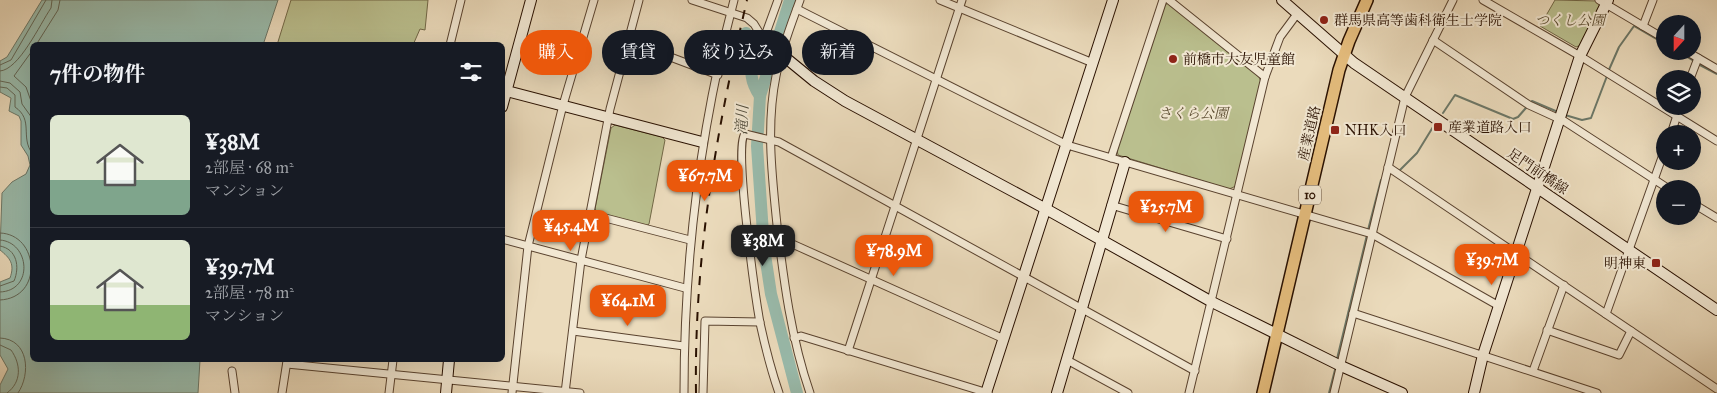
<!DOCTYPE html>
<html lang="ja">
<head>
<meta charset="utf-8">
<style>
  :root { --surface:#171b24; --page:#20242c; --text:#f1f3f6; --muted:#9ea1a6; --line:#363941; --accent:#ea580c }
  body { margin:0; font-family:"IM FELL Great Primer","Noto Serif JP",serif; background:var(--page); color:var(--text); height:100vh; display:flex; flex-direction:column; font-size:19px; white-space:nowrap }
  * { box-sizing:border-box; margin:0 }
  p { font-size:16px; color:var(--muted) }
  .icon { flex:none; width:28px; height:28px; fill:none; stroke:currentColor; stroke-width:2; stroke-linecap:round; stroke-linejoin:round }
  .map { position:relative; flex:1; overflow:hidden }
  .drawer { position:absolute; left:30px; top:42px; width:475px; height:320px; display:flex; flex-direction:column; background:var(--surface); border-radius:8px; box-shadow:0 5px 20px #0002 }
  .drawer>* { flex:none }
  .banner { position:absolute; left:520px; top:30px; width:475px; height:45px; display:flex; gap:10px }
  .needle { width:32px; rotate:201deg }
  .fabs { position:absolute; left:1656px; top:15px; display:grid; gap:10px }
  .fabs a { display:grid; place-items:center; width:45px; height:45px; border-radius:50%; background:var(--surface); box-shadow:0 5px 20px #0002; font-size:25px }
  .price { position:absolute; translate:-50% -42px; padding:0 11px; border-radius:10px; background:var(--accent); color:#fff; font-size:16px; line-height:32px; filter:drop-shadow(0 1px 2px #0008) }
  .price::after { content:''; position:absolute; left:50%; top:30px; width:15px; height:11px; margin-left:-8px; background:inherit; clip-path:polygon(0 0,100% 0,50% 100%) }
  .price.active { background:#222; color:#fff }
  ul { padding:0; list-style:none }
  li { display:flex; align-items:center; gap:15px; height:125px; padding:0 20px }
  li+li { border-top:1px solid var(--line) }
  li span { display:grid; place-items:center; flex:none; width:140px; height:100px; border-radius:8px; color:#555 }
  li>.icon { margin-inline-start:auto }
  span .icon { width:60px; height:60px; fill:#fffc; stroke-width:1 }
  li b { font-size:21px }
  h2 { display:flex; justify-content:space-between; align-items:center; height:60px; padding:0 20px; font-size:21px }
  .chip { padding:0 18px; border-radius:22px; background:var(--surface); box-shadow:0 5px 20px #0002; font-size:18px; line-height:45px }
  .chip.active { background:var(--accent); color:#fff }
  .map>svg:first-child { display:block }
  .green { fill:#babf8e; stroke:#726847 }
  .water { fill:#99bbac; stroke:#6c7767 }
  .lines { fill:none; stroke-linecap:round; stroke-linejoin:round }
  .shore { stroke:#616656; stroke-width:1 }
  .stream { stroke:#6c7767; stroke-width:2 }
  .river { stroke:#99bbac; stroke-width:12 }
  .street-casing { stroke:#5a432f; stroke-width:9 }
  .secondary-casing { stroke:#291000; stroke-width:12 }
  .primary-casing { stroke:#291000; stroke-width:14 }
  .street { stroke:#f2e8d3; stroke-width:7 }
  .secondary { stroke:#f2e8d3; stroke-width:10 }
  .primary { stroke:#e6be7e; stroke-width:11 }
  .rail { stroke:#291000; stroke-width:2; stroke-dasharray:9 9; stroke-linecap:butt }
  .poi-dot { fill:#8f2418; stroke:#f2e8d3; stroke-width:2 }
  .labels { text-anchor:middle; stroke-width:4; stroke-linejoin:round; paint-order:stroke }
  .shield { fill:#f2e8d3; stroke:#65513f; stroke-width:1 }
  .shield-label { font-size:12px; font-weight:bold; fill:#291000 }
  .poi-label { font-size:14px; fill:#291000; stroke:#f2e8d3; text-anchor:start }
  .park-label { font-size:14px; font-style:italic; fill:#5c4d32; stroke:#f2e8d3 }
  .street-label { font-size:14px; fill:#291000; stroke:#f2e8d3 }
  .water-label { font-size:15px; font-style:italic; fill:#504c3c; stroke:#f2e8d3 }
</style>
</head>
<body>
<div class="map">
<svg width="1717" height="393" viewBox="0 0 1717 393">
  <rect width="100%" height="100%" fill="#ebdbbc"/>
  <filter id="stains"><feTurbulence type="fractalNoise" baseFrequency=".004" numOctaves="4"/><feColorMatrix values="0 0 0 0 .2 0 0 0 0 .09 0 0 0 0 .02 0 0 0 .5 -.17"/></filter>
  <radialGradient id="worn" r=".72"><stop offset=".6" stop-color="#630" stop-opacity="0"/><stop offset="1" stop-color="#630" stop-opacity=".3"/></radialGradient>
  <g class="green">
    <polygon points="291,0 428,0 425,30 420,29 413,45 277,45"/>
    <polygon points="1555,0 1598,1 1600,6 1581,45 1576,47 1540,26"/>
    <polygon points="1168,3 1259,77 1261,82 1236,186 1229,189 1118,155 1117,150 1165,5"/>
    <polygon points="615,125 662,137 665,140 649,224 646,226 598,213 595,209 611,128"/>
  </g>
  <path class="water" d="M42 0H278L263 45H32V360H200L198 393H0V385L8 369 0 355V282L10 278C15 264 10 258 0 250L2 193 12 182 26 174 30 165 28 156 21 145V121L19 116 9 111 11 98 0 92V61L7 57Z"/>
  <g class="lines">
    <g class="shore">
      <polyline points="36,45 58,10 60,0"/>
      <polyline points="32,51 14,76 26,87 32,104"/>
      <polyline points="0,65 11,60 46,0"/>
      <path d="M0 71C19 70 40 24 51 8L52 0"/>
      <polyline points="0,81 10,83 20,92 22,104 32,118 32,143"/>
      <path d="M0 87 7 88 15 95V107C34 120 20 137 32 153"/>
      <path d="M0 233C39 234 44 298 0 300"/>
      <path d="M0 240C30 242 34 291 0 292"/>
      <path d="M0 246C17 249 20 267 14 281L0 286"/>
      <path d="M0 338C29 339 31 374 18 393"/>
      <path d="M0 345 11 350C21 364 22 382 7 393"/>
    </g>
    <g class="stream">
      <polyline points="1677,51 1694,61"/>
      <polyline points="1698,64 1717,74"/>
      <polyline points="1608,72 1619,47 1634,26 1665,44"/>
      <polyline points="1443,113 1455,95 1513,119 1518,117 1532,101 1558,112"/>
      <polyline points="1565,115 1582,120 1591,118 1607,76"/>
      <polyline points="1399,171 1417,153 1433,127"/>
      <polyline points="1368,230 1381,180 1384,179"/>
      <polyline points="1337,359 1367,235"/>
      <polyline points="1329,393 1336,366"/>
    </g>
    <g class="river">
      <polyline points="790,0 760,96 757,146 764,248 771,294 797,393"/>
      <path d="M746 33 753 43C753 64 746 76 760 96"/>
    </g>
    <defs>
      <g id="street">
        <polyline points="692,0 747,18 754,24 762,37 781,54"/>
        <path d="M800 0C791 25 781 50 776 76 766 125 772 176 777 225 784 282 791 338 810 393"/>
        <polyline points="940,0 1093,63"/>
        <polyline points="1169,0 1265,77"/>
        <polyline points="1483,0 1580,56 1717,141"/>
        <polyline points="1599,0 1665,39"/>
        <polyline points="797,9 1067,145 1372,234 1499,306"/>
        <polyline points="1643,26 1653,0"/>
        <polyline points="762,37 766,33 778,0"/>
        <polyline points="1433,40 1529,105 1564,121 1669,189"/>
        <polyline points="628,41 718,75"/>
        <polyline points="450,45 461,0"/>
        <polyline points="1686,51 1717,69"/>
        <polyline points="1690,79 1698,58"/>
        <polyline points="1671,134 1680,106"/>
        <polyline points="1111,158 1163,0"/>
        <polyline points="1388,167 1717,389"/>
        <polyline points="1692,203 1717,218"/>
        <polyline points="1111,205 1227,239"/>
        <polyline points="590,214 690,240"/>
        <polyline points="779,238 1004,339"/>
        <polyline points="502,239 685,288"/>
        <polyline points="1353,313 1597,393"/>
        <polyline points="1606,314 1665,149"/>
        <polyline points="1547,330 1619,355 1631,331"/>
        <polyline points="573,331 684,346"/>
        <polyline points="794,338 801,336 988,393"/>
        <polyline points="848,351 962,0"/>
        <polyline points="1067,360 1128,393"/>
        <polyline points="287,364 580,393"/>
        <polyline points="232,371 235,393"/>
        <polyline points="1533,371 1564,285"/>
        <polyline points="282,393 287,361"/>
        <polyline points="389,393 393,360"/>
        <polyline points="512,393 528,246 563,105 594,0"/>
        <polyline points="565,393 581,260 610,109 639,0"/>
        <path d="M684 393C684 259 700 129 734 0"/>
        <polyline points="703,393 705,321 760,322"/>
        <path d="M779 393C771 370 765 346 760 323 756 300 733 142 745 134L779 142 1195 371"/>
        <polyline points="1189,393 1265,77 1280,37 1297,14"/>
        <polyline points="1334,393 1405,97 1453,0"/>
      </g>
      <g id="secondary">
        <polyline points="1282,0 1354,63 1717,310"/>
        <polyline points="781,54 814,81 845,101 1046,209 1212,302 1341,366 1402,393"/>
        <polyline points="507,91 702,142"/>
        <polyline points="502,107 531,0"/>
        <polyline points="446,393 449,360"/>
        <polyline points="986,393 1113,0"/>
        <polyline points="1057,393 1125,162"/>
        <polyline points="1474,393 1483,355 1580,56 1608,0"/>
      </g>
      <polyline id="primary" points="1263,393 1339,70 1349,41 1367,0"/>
    </defs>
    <use href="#street" class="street-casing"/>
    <use href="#secondary" class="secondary-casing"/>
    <use href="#primary" class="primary-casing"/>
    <use href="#street" class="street"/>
    <use href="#secondary" class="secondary"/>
    <use href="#primary" class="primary"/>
    <path class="rail" d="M696 393C694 257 716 132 747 0"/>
  </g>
  <g class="poi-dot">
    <circle cx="1324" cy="20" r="5"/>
    <circle cx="1173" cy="59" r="5"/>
    <rect x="1433" y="122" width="10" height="10" rx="2.5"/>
    <rect x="1330" y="125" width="10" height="10" rx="2.5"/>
    <rect x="1651" y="258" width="10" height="10" rx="2.5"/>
  </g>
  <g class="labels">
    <rect class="shield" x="1299" y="185.5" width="22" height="19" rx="4"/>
    <g class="shield-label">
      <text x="1310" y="199">10</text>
    </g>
    <g class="poi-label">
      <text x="1334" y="25">群馬県高等歯科衛生士学院</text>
      <text x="1183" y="64">前橋市大友児童館</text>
      <text x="1448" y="132">産業道路入口</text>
      <text x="1345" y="135">NHK入口</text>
      <text x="1646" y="268" text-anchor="end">明神東</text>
    </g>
    <g class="park-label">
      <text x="1570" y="25">つくし公園</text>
      <text x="1193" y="118">さくら公園</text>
    </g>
    <g class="street-label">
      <text transform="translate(1309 133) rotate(-77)" y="5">産業道路</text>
      <text transform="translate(1538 171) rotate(34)" y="5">足門前橋線</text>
    </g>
    <g class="water-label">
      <text transform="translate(742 120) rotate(-87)" y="5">滝川</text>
    </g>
  </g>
  <rect width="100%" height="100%" filter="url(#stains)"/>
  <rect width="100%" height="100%" fill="url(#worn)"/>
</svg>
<div class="fabs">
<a><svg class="needle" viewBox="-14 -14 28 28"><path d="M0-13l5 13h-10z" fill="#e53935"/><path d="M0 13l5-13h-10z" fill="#9ea1a6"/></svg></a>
<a><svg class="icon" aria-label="layers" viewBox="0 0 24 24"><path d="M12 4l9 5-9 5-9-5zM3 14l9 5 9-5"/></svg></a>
<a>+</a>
<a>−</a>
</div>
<b class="price" style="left:705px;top:202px">¥67.7M</b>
<b class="price" style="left:1166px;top:233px">¥25.7M</b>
<b class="price" style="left:571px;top:252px">¥45.4M</b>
<b class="price active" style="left:763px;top:267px">¥38M</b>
<b class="price" style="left:894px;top:277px">¥78.9M</b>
<b class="price" style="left:1492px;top:286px">¥39.7M</b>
<b class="price" style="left:628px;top:327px">¥64.1M</b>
<div class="banner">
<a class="chip active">購入</a>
<a class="chip">賃貸</a>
<a class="chip">絞り込み</a>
<a class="chip">新着</a>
</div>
<section class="drawer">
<h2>7件の物件<svg class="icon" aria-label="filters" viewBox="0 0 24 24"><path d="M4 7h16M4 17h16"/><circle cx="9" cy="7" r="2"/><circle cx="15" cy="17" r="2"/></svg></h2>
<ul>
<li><span style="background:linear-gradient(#dfe7d0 65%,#7fa58c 0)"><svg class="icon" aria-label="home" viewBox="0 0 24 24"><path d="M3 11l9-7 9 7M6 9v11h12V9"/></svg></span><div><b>¥38M</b><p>2部屋 · 68 m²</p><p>マンション</p></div></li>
<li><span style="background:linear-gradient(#dfe7d0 65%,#8fb573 0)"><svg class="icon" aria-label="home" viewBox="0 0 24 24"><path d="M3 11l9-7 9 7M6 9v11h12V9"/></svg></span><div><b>¥39.7M</b><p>2部屋 · 78 m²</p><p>マンション</p></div></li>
</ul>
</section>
</div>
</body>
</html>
